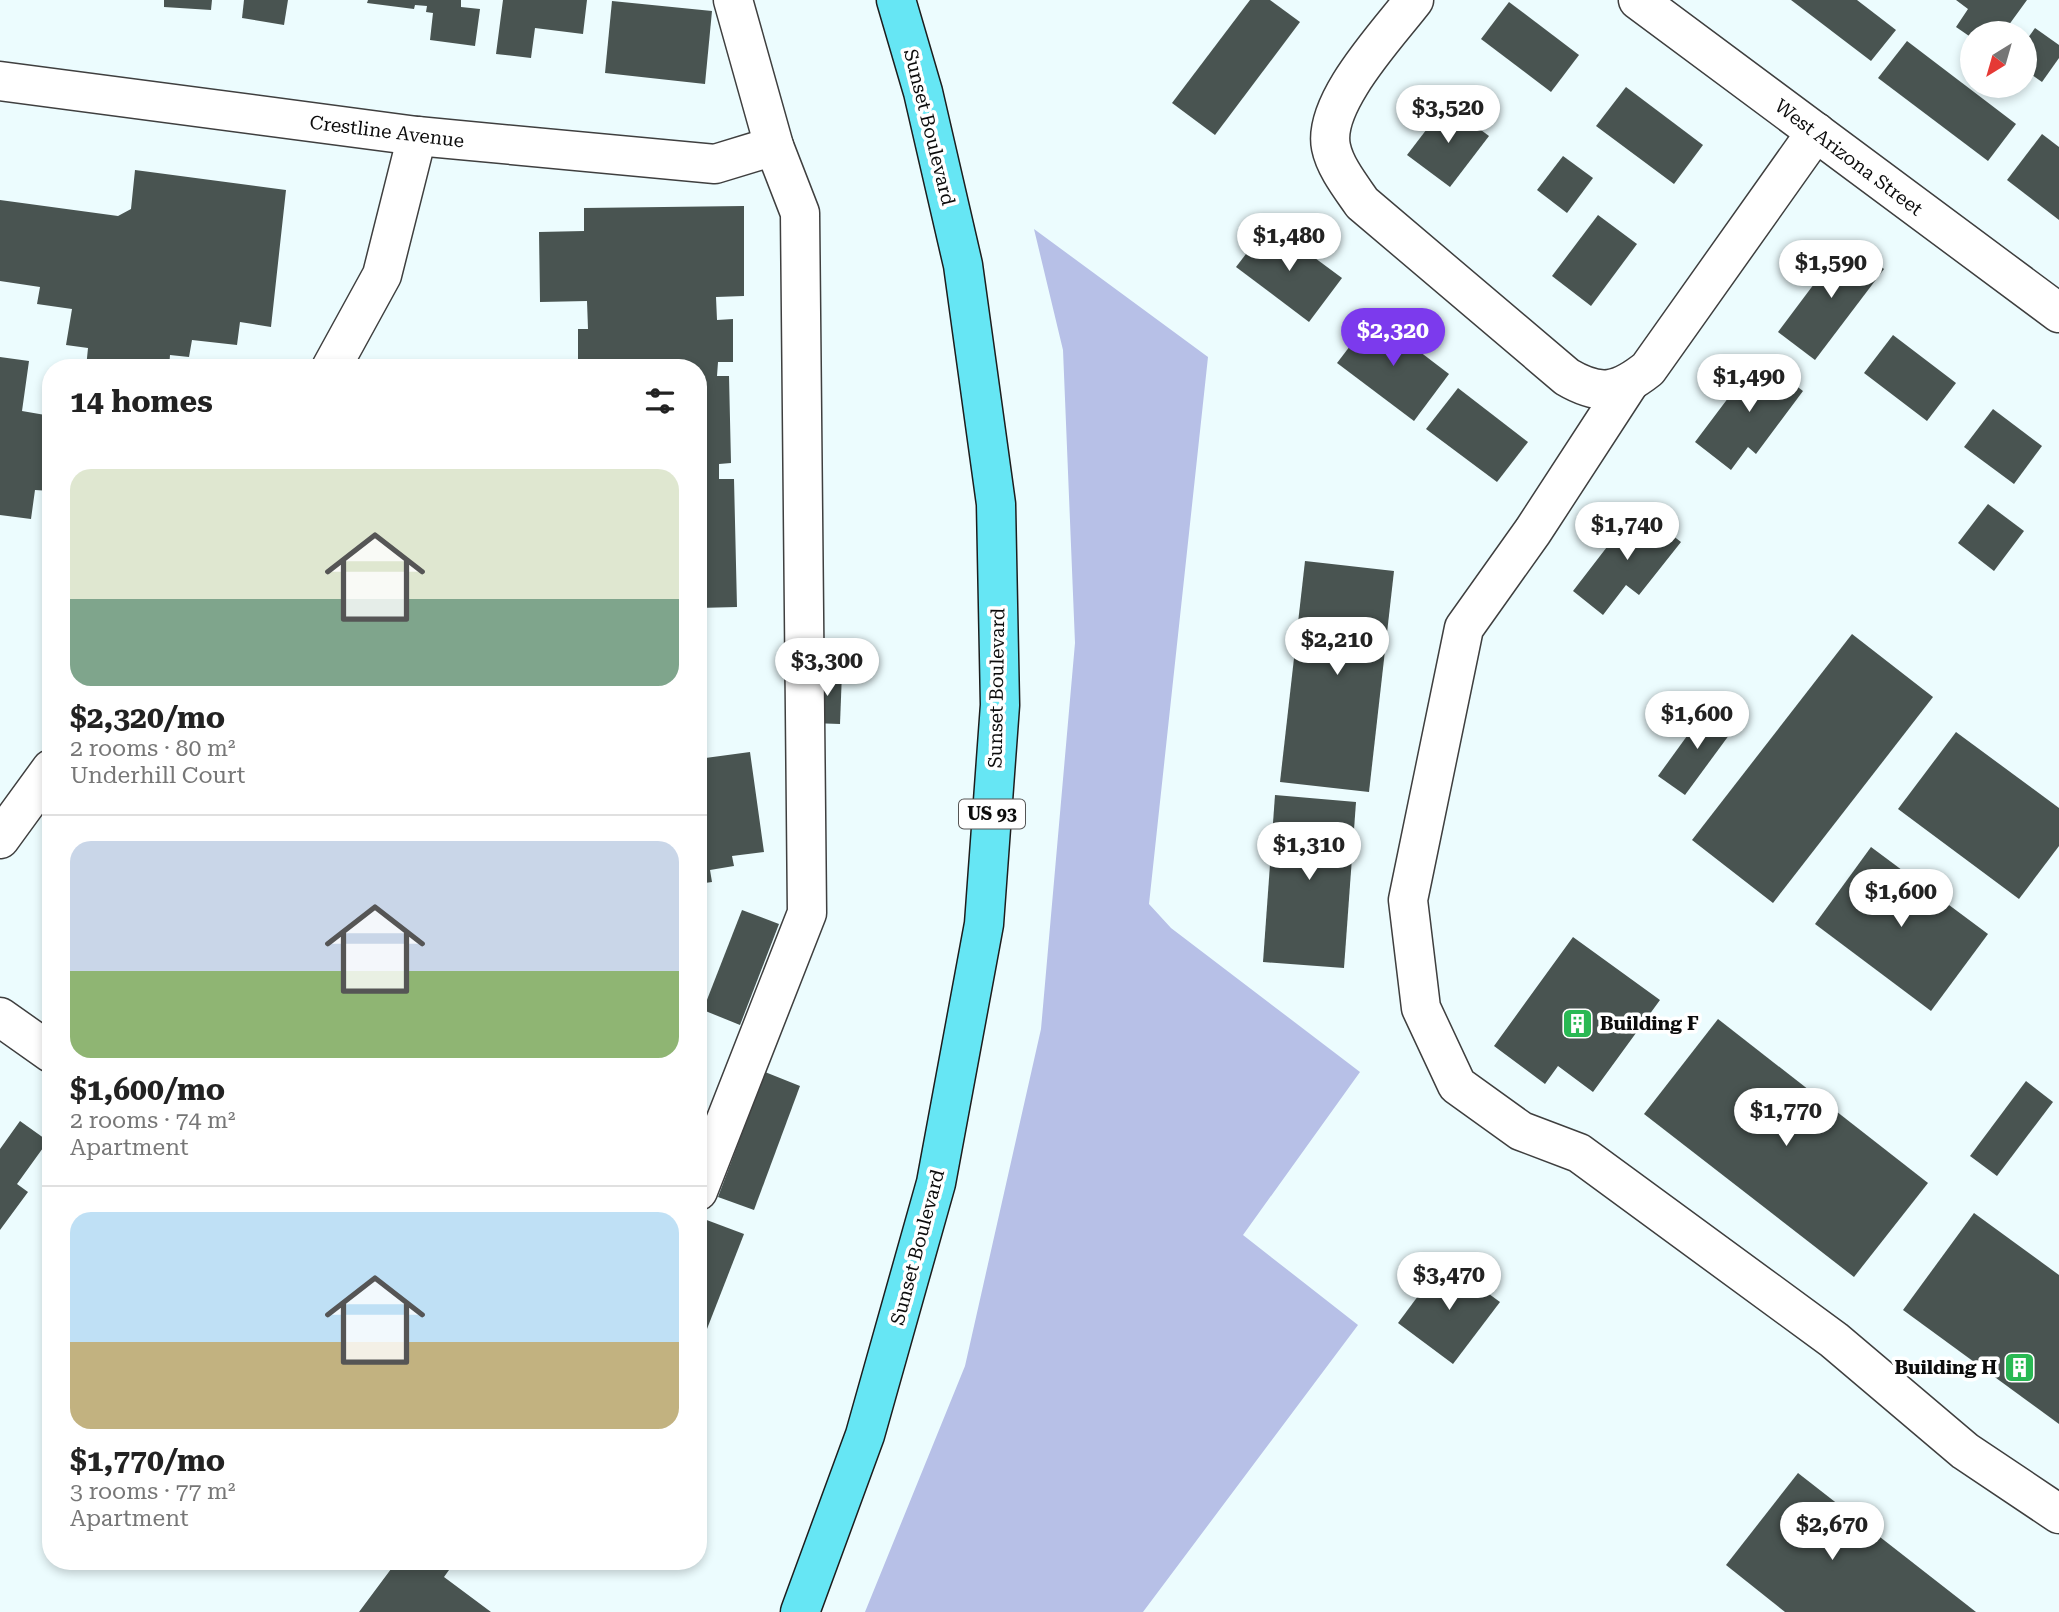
<!DOCTYPE html>
<html lang="en">
<head>
<meta charset="utf-8">
<style>
  :root { --surface:#fff; --page:#f6f6f6; --text:#222; --muted:#767676; --line:#e0e0e0; --accent:#7c3aed }
  body { margin:0; font-family:"Roboto Serif",serif; background:var(--page); color:var(--text); height:100vh; display:flex; flex-direction:column; font-size:26px; white-space:nowrap }
  * { box-sizing:border-box; margin:0 }
  p { font-size:23px; color:var(--muted) }
  .icon { flex:none; width:38px; height:38px; fill:none; stroke:currentColor; stroke-width:2; stroke-linecap:round; stroke-linejoin:round }
  .map { position:relative; flex:1; overflow:hidden }
  .sheet { position:absolute; left:42px; top:359px; width:665px; height:1211px; display:flex; flex-direction:column; background:var(--surface); border-radius:28px; box-shadow:0 4px 10px #0003 }
  .sheet>* { flex:none }
  .needle { width:46px; rotate:217deg }
  .controls { position:absolute; left:1960px; top:21px; display:grid; gap:14px }
  .controls a { display:grid; place-items:center; width:77px; height:77px; border-radius:50%; background:var(--surface); box-shadow:0 4px 10px #0003; font-size:35px }
  .price { position:absolute; translate:-50% -60px; padding:0 16px; border-radius:24px; background:#fff; color:#222; font-size:23px; line-height:46px; filter:drop-shadow(0 2px 4px #0008) }
  .price::after { content:''; position:absolute; left:50%; top:42px; width:21px; height:16px; margin-left:-10px; background:inherit; clip-path:polygon(0 0,100% 0,50% 100%) }
  .price.selected { background:var(--accent); color:#fff }
  ul { padding:0; list-style:none }
  li { display:grid; align-content:center; gap:14px; height:371px; padding:0 28px }
  li+li { border-top:2px solid var(--line) }
  li span { display:grid; place-items:center; height:217px; border-radius:21px; color:#555 }
  li>.icon { margin-inline-start:auto }
  span .icon { width:126px; height:126px; fill:#fffc; stroke-width:1 }
  li b { font-size:30px }
  h2 { display:flex; justify-content:space-between; align-items:center; height:84px; padding:0 28px; font-size:30px }
  .map>svg:first-child { display:block }
  .green { fill:#b7c0e7 }
  .building { fill:#495451 }
  .lines { fill:none; stroke-linecap:round; stroke-linejoin:round }
  .minor-casing { stroke:#3f3f3f; stroke-width:41 }
  .major-casing { stroke:#1d1d1d; stroke-width:41 }
  .minor { stroke:#fff; stroke-width:38 }
  .major { stroke:#66e6f4; stroke-width:38 }
  .labels { text-anchor:middle; stroke-width:7; stroke-linejoin:round; paint-order:stroke }
  .shield { fill:#fff; stroke:#555; stroke-width:2 }
  .shield-label { font-size:18px; font-weight:bold; fill:#0c0c0c }
  .street-label { font-size:19px; fill:#0c0c0c; stroke:#fff }
  .poi-label { font-size:19px; font-weight:bold; fill:#0c0c0c; stroke:#fff; text-anchor:start }
</style>
</head>
<body>
<div class="map">
<svg width="2059" height="1612" viewBox="0 0 2059 1612">
  <rect width="100%" height="100%" fill="#ecfcfe"/>
  <polygon class="green" points="1034,229 1208,357 1149,904 1171,928 1360,1072 1243,1235 1358,1325 1143,1612 865,1612 965,1366 1041,1029 1075,643 1063,350"/>
  <g class="building">
    <polygon points="164,0 212,0 211,10 164,7"/>
    <polygon points="244,0 288,0 284,25 242,18"/>
    <polygon points="368,0 461,0 461,7 480,9 475,46 430,40 433,13 426,12 427,6 415,5 414,9 367,3"/>
    <polygon points="503,0 587,0 583,34 535,28 531,58 496,54"/>
    <polygon points="1250,0 1270,0 1300,22 1215,135 1172,103"/>
    <polygon points="1791,0 1857,0 1896,30 1871,61"/>
    <polygon points="1956,0 2027,0 2003,33 1972,33 1972,38 1956,27 1968,9"/>
    <polygon points="612,1 712,11 705,84 605,73"/>
    <polygon points="1509,2 1579,55 1551,92 1481,39"/>
    <polygon points="2035,28 2059,45 2059,58 2042,82 2025,70 2025,42"/>
    <polygon points="1907,41 2016,124 1988,161 1878,78"/>
    <polygon points="1626,87 1703,145 1674,184 1596,126"/>
    <polygon points="1446,104 1489,136 1450,187 1407,155"/>
    <polygon points="2042,134 2059,147 2059,220 2007,180"/>
    <polygon points="1563,156 1593,178 1567,213 1537,190"/>
    <polygon points="135,170 286,190 271,327 240,322 237,345 192,340 189,357 170,355 169,368 86,368 88,348 66,345 72,309 37,304 40,287 0,281 0,200 118,216 131,209"/>
    <polygon points="744,206 744,296 716,297 717,320 733,319 733,362 718,362 717,376 729,376 731,463 719,464 719,479 734,479 737,607 698,608 698,368 578,368 578,329 588,329 587,301 540,302 539,232 584,231 584,208"/>
    <polygon points="1598,215 1637,244 1591,306 1552,276"/>
    <polygon points="1269,224 1342,278 1309,322 1236,267"/>
    <polygon points="1847,240 1884,269 1815,360 1778,332"/>
    <polygon points="1373,316 1449,374 1414,421 1337,363"/>
    <polygon points="1893,335 1956,383 1927,421 1864,373"/>
    <polygon points="0,357 29,361 22,411 51,416 51,491 35,490 31,519 0,515"/>
    <polygon points="1759,357 1803,391 1756,454 1748,447 1731,470 1695,442"/>
    <polygon points="1458,388 1528,442 1497,482 1426,429"/>
    <polygon points="1993,409 2042,446 2014,484 1964,447"/>
    <polygon points="1988,504 2024,531 1994,571 1958,543"/>
    <polygon points="1637,508 1681,542 1639,595 1626,585 1603,615 1573,591"/>
    <polygon points="1305,561 1394,571 1369,792 1280,782"/>
    <polygon points="1852,634 1933,697 1773,903 1692,840"/>
    <polygon points="814,671 842,672 840,724 811,723"/>
    <polygon points="1708,707 1735,727 1685,795 1658,776"/>
    <polygon points="1956,732 2059,808 2059,846 2019,899 1898,809"/>
    <polygon points="750,752 764,852 732,856 734,866 710,870 712,882 698,884 698,759"/>
    <polygon points="1275,795 1356,802 1344,968 1263,962"/>
    <polygon points="1871,847 1988,934 1931,1011 1815,924"/>
    <polygon points="51,886 51,921 49,921 44,894"/>
    <polygon points="742,910 779,924 740,1025 703,1010"/>
    <polygon points="1573,937 1660,1000 1593,1092 1558,1066 1545,1084 1494,1046"/>
    <polygon points="1718,1019 1928,1183 1854,1277 1644,1114"/>
    <polygon points="765,1072 800,1086 754,1210 718,1197"/>
    <polygon points="2026,1081 2053,1102 1997,1176 1970,1156"/>
    <polygon points="20,1121 48,1141 17,1184 28,1192 0,1230 0,1149"/>
    <polygon points="1974,1213 2059,1275 2059,1424 1903,1310"/>
    <polygon points="704,1219 744,1234 698,1352 698,1233"/>
    <polygon points="1444,1261 1500,1302 1453,1364 1398,1323"/>
    <polygon points="1798,1473 1976,1612 1785,1612 1726,1565"/>
    <polygon points="397,1561 452,1561 454,1563 444,1577 491,1612 359,1612"/>
  </g>
  <g class="lines">
    <defs>
      <g id="minor">
        <path d="M1414 0C1388 34 1322 103 1331 147 1335 167 1351 187 1362 203L1567 377C1601 397 1619 392 1648 369L1816 132"/>
        <polyline points="1638,0 2059,313"/>
        <polyline points="0,81 417,136 715,164 774,146"/>
        <polyline points="331,368 382,275 417,136"/>
        <polyline points="1628,385 1533,531 1464,628 1408,900 1421,1008 1457,1085 1521,1131 1579,1153 1834,1340 1965,1451 2059,1514"/>
        <polyline points="0,839 51,769"/>
        <polyline points="0,1017 51,1053"/>
        <polyline points="698,1191 807,913 800,213 774,146 733,0"/>
      </g>
      <polyline id="major" points="800,1612 865,1435 936,1183 984,924 1000,705 996,504 963,265 923,92 896,0"/>
    </defs>
    <use href="#minor" class="minor-casing"/>
    <use href="#major" class="major-casing"/>
    <use href="#minor" class="minor"/>
    <use href="#major" class="major"/>
  </g>
  <defs>
    <symbol id="building-square" viewBox="-11 -11 22 22"><rect x="-9" y="-9" width="18" height="18" rx="4" fill="#29b853" stroke="#fff"/><path d="M-4-6H4V6H1V3H-1V6H-4ZM-2.5-4.3h1.7v1.8h-1.7ZM.8-4.3h1.7v1.8H.8ZM-2.5-1h1.7V.8h-1.7ZM.8-1h1.7V.8H.8Z" fill="#fff"/></symbol>
  </defs>
  <g fill-rule="evenodd">
    <use href="#building-square" x="1560" y="1006" width="35" height="35"/>
    <use href="#building-square" x="2002" y="1350" width="35" height="35"/>
  </g>
  <g class="labels">
    <rect class="shield" x="959" y="799.5" width="66" height="29" rx="5"/>
    <g class="shield-label">
      <text x="992" y="820">US 93</text>
    </g>
    <g class="street-label">
      <text transform="translate(930 127) rotate(76)" y="7">Sunset Boulevard</text>
      <text transform="translate(387 131) rotate(7)" y="7">Crestline Avenue</text>
      <text transform="translate(1849 157) rotate(37)" y="7">West Arizona Street</text>
      <text transform="translate(996 688) rotate(-89)" y="7">Sunset Boulevard</text>
      <text transform="translate(917 1247) rotate(-75)" y="7">Sunset Boulevard</text>
    </g>
    <g class="poi-label">
      <text x="1600" y="1030">Building F</text>
      <text x="1997" y="1374" text-anchor="end">Building H</text>
    </g>
  </g>
</svg>
<div class="controls">
<a><svg class="needle" viewBox="-14 -14 28 28"><path d="M0-13l5 13h-10z" fill="#e53935"/><path d="M0 13l5-13h-10z" fill="#767676"/></svg></a>
</div>
<b class="price" style="left:1448px;top:145px">$3,520</b>
<b class="price" style="left:1289px;top:273px">$1,480</b>
<b class="price" style="left:1831px;top:300px">$1,590</b>
<b class="price selected" style="left:1393px;top:368px">$2,320</b>
<b class="price" style="left:1749px;top:414px">$1,490</b>
<b class="price" style="left:1627px;top:562px">$1,740</b>
<b class="price" style="left:1337px;top:677px">$2,210</b>
<b class="price" style="left:827px;top:698px">$3,300</b>
<b class="price" style="left:1697px;top:751px">$1,600</b>
<b class="price" style="left:1309px;top:882px">$1,310</b>
<b class="price" style="left:1901px;top:929px">$1,600</b>
<b class="price" style="left:1786px;top:1148px">$1,770</b>
<b class="price" style="left:1449px;top:1312px">$3,470</b>
<b class="price" style="left:1832px;top:1562px">$2,670</b>
<section class="sheet">
<h2>14 homes<svg class="icon" aria-label="filters" viewBox="0 0 24 24"><path d="M4 7h16M4 17h16"/><circle cx="9" cy="7" r="2"/><circle cx="15" cy="17" r="2"/></svg></h2>
<ul>
<li><span style="background:linear-gradient(#dfe7d0 60%,#7fa58c 0)"><svg class="icon" aria-label="home" viewBox="0 0 24 24"><path d="M3 11l9-7 9 7M6 9v11h12V9"/></svg></span><div><b>$2,320/mo</b><p>2 rooms · 80 m²</p><p>Underhill Court</p></div></li>
<li><span style="background:linear-gradient(#c9d6e8 60%,#8fb573 0)"><svg class="icon" aria-label="home" viewBox="0 0 24 24"><path d="M3 11l9-7 9 7M6 9v11h12V9"/></svg></span><div><b>$1,600/mo</b><p>2 rooms · 74 m²</p><p>Apartment</p></div></li>
<li><span style="background:linear-gradient(#bfe0f5 60%,#c2b280 0)"><svg class="icon" aria-label="home" viewBox="0 0 24 24"><path d="M3 11l9-7 9 7M6 9v11h12V9"/></svg></span><div><b>$1,770/mo</b><p>3 rooms · 77 m²</p><p>Apartment</p></div></li>
</ul>
</section>
</div>
</body>
</html>
